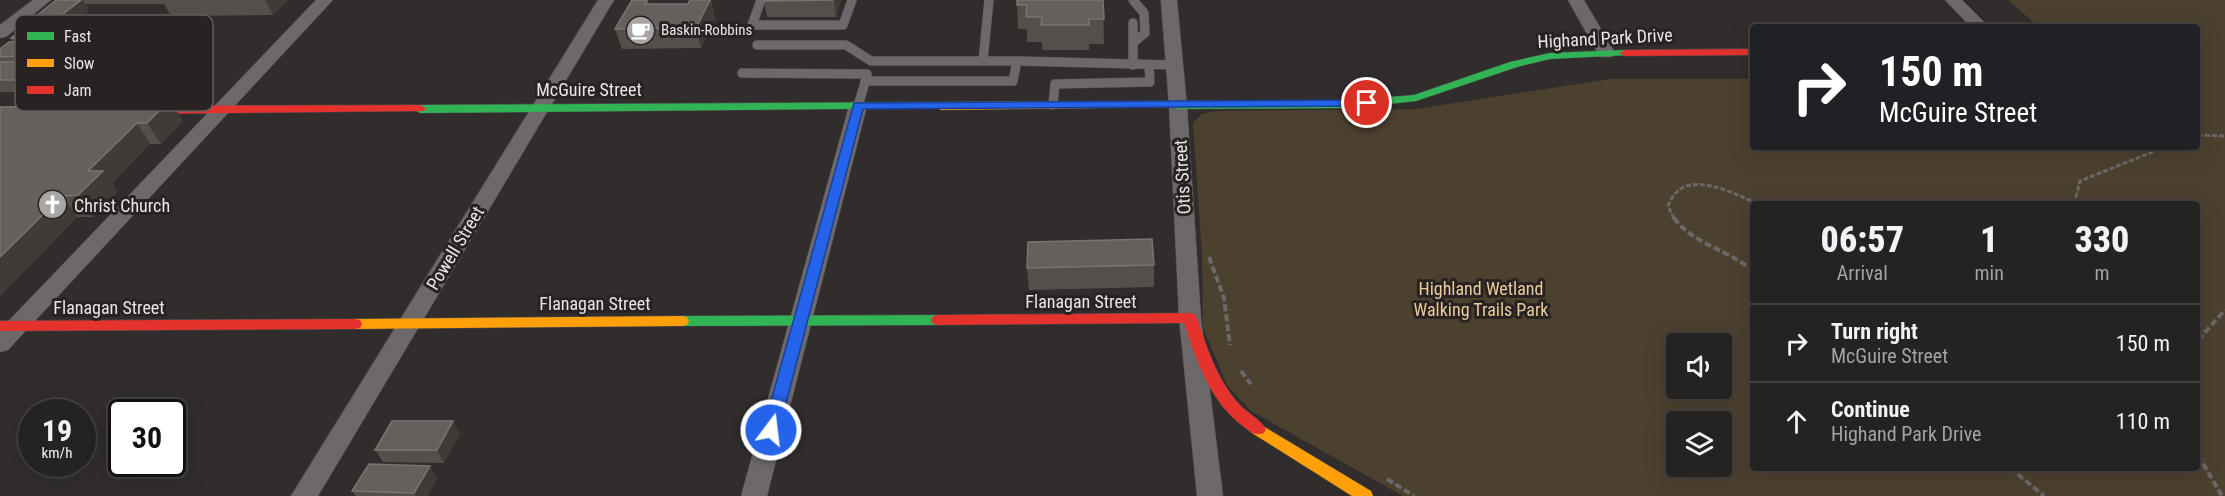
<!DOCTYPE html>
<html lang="en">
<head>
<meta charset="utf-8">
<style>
	:root { --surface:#252222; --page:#312f2f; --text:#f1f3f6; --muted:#a3a4a5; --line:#423f40 }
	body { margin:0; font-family:"Roboto Condensed",sans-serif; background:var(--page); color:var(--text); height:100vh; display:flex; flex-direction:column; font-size:22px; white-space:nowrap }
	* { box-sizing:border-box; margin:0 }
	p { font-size:20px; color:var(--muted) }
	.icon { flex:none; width:33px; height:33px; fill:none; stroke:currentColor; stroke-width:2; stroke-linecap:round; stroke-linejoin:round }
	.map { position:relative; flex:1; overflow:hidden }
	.panel { position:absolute; left:1750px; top:201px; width:450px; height:270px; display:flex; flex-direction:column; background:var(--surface); border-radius:6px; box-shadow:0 6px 24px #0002,0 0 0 2px var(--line) }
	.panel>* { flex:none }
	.guide { position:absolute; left:1750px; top:24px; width:450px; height:126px; border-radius:6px; box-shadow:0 6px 24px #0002,0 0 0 2px var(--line); background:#202124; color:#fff; overflow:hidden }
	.controls { position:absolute; left:1666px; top:333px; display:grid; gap:12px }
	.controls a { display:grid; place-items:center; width:66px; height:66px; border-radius:6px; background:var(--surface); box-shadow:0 6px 24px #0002,0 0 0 2px var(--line); font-size:30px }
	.speed { position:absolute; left:18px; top:399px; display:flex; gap:12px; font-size:30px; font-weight:700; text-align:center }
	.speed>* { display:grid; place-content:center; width:78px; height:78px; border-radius:50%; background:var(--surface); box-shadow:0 6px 24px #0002,0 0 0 2px var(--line); line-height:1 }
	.speed small { font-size:15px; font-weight:400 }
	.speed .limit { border:3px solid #111; border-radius:9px; background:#fff; color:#111 }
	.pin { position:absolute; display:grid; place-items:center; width:51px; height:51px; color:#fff; margin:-26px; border:3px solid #fff; border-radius:50%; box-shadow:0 2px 6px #0007 }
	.me { position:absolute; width:66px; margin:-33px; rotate:15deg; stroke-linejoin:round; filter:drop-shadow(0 0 4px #0008) }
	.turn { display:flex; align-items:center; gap:21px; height:126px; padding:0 30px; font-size:27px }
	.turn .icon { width:78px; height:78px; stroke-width:2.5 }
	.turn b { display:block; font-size:42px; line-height:51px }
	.eta { display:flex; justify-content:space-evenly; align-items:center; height:102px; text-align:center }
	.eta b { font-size:36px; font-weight:800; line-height:42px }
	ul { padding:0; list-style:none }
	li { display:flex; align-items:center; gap:18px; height:78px; padding:0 30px; border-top:2px solid var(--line) }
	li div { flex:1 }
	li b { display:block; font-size:22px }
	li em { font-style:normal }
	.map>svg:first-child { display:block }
</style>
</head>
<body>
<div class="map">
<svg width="2225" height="496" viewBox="0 0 2225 496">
	<rect width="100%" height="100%" fill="#312d2d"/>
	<path fill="#4c402f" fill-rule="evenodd" d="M2008 0H2225V496H1403L1251 411 1227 385 1203 328 1202 255 1193 123 1202 114 1215 111 1416 109 1610 79H1753L1754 147H2198V27H2039ZM1754 204H2198V468H1754ZM1677 344H1722V388H1677ZM1677 422H1722V466H1677Z"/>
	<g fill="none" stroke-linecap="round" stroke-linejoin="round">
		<defs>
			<g id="lane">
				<path d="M761 0 752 25H843L852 0"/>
				<path d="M1133 0 1144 13 1145 33 1134 42"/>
				<path d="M1133 23V65"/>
				<path d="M757 45H846L871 61H1017L1174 65"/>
				<path d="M983 61 989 0"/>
				<path d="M742 73 867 74"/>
				<path d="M865 81H1013L1017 61"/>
				<path d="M1053 105 1055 84 1150 82 1149 65"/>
				<path d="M858 106 867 76"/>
			</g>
			<g id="street">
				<path d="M33 0H51L6 37 0 38V25Z"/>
				<path d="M316 0H333L8 350 0 352V330Z"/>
				<path d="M598 0H614L318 496H291Z"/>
				<path d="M1161 0H1177L1187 106 1201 318 1223 496H1197L1179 318 1169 106Z"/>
				<path d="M1568 0H1584L1615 53 1612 57H1600Z"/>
				<path d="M1945 0H1962L1989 27H1971Z"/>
				<path d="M858 101 864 102 867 106 767 496H741L849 106 852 102Z"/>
			</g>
			<g id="fast">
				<path d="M1625 50 1631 53 1629 55 1550 59 1517 67 1416 101 1353 108 1178 109 1172 105 1178 101 1353 100 1414 95 1510 62 1550 53Z"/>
				<path d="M941 102 945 104 947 106 945 108 420 113 414 109 420 105Z"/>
				<path d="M938 315 943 316 945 320 943 324 938 325 682 326 677 325 675 321 677 317 682 316Z"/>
			</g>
			<g id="slow">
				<path d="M1178 101 1184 105 1182 107 941 110 935 106 941 102Z"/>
				<path d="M682 316 687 317 689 321 687 325 682 326 355 329 350 328 348 324 350 320 355 319Z"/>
				<path d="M1258 423 1371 491 1373 496H1352L1252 433 1250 429 1252 425Z"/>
			</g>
			<g id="jam">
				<path d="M1754 49V55L1625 56 1619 53 1625 50Z"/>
				<path d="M420 105 424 107 426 109 424 111 135 114 129 110 135 106Z"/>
				<path d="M1190 313 1195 314 1197 318C1207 348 1217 379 1238 403 1246 412 1260 419 1266 429L1264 433C1255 436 1250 432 1243 426 1211 403 1196 360 1184 323L938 325 933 324 931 320 933 316 938 315Z"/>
				<path d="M355 319 360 320 362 324 360 328 355 329 0 331V321Z"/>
			</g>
		</defs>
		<use href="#lane" stroke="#4d4b4b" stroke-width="10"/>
		<use href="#street" stroke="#4d4b4b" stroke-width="1"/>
		<use href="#fast" stroke="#4d4b4b" stroke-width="1"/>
		<use href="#slow" stroke="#4d4b4b" stroke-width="1"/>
		<use href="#jam" stroke="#4d4b4b" stroke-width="1"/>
		<g stroke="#6c6868" stroke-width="3" stroke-dasharray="5 2" stroke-linecap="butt">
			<path d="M2198 135 2225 136"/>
			<path d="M2079 204 2076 197 2080 181 2165 147"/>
			<path d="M1674 219 1668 206C1683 165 1731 193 1759 204"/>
		</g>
		<g stroke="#6c6868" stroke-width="4" stroke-dasharray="7 3" stroke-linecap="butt">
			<path d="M1674 218C1694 245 1730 250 1754 272"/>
			<path d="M1209 257 1224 298 1230 345"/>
			<path d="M2198 340 2225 310"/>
			<path d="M1241 371 1251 384"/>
			<path d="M2198 455 2222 496"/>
			<path d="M2010 468 2044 496"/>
			<path d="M1387 479 1414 496"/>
		</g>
		<use href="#lane" stroke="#6d696b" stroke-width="9"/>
		<use href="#street" fill="#6d696b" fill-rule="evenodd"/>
		<use href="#fast" fill="#30b455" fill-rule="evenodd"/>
		<use href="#slow" fill="#ff9f0a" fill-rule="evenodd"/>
		<use href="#jam" fill="#e5322d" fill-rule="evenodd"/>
	</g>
	<g fill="#554f4c">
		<path d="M56 0H288L273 15 171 16 164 4H86L89 10 67 29H55L59 35 41 49 44 53 35 61 85 72 63 92H0V49L13 42 11 38 37 23 34 18Z"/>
		<path d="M632 0H648L649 4H688L690 0H711L715 19 701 48 622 49 615 29Z"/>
		<path d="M841 0 836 17H767L764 1Z"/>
		<path d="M1103 0 1104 44H1089V50H1042V42H1027V29H1018L1017 5Z"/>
		<path d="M0 107 183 121 161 144H150L112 183 117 192 93 217H77L0 296Z"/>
		<path d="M1154 265V287L1029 290 1027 268Z"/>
		<path d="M460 434 444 463 383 462 375 450Z"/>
		<path d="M437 479 427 496H356L352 491Z"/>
	</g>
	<g fill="#403b39">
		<path d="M81 0H83L89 10 67 29 59 17Z"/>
		<path d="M265 0H288L273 15Z"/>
		<path d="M710 0 715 19 701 48 696 28Z"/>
		<path d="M834 0H841L836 17 834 1Z"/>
		<path d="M51 23 59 35 41 49 44 53 27 67 19 56 34 43 31 39Z"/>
		<path d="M78 61 85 72 63 92 55 80Z"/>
		<path d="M170 100 183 121 161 144 147 123Z"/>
		<path d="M137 123 150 144 112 183 117 192 93 217 78 195 88 171Z"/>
		<path d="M62 196 77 217 0 296V257Z"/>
		<path d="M453 421 460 434 444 463 437 450Z"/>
		<path d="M430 466 437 479 427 496H416L414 493Z"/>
	</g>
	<g fill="#655f5d" stroke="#797472" stroke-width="1.5">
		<path d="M56 0H81L59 17 34 18Z"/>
		<path d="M632 0H647L645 4H688L690 0H710L696 28 615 29Z"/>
		<path d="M764 0H834L764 1Z"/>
		<path d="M1017 0H1103L1104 19H1089V25H1041L1042 17H1026L1027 5H1017Z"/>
		<path d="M31 23H51L31 39 11 38Z"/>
		<path d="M9 42H36L19 56 0 57V49Z"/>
		<path d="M78 61 55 80H0V62Z"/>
		<path d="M131 100H170L147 123H137L88 171H103L78 195 62 196 0 257V107L125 106Z"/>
		<path d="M1152 239 1154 265 1027 268 1028 242Z"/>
		<path d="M392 421H453L437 450H375Z"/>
		<path d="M369 464 430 466 414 493 352 491Z"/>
	</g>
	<path fill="#2563eb" stroke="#184099" stroke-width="1.5" d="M1367 100 1373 103 1371 106 863 109 779 430 777 434H766L763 430 854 103Z"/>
	<defs>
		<symbol id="cafe-disc" viewBox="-11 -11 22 22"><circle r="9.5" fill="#a8a5a5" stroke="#282222"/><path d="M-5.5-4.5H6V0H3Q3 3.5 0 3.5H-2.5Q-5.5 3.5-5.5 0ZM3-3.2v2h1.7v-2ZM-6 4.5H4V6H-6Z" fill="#fff"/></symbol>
		<symbol id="church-disc" viewBox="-11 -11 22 22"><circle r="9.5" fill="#a8a5a5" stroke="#282222"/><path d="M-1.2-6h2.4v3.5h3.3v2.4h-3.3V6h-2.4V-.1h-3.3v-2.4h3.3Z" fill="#fff"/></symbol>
	</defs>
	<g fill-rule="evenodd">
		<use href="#cafe-disc" x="624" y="14" width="33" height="33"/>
		<use href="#church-disc" x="36" y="188" width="33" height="33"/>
	</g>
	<g text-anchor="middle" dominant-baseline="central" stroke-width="6" stroke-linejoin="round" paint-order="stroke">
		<g font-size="15" fill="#e8e5e5" stroke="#282222" text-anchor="start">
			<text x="661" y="30">Baskin-Robbins</text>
		</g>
		<g font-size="18" fill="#e8e5e5" stroke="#282222">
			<text transform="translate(1605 38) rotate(-3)">Highand Park Drive</text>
			<text x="589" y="89">McGuire Street</text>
			<text transform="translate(1182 177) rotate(-93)">Otis Street</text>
			<text transform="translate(455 248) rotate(-59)">Powell Street</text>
			<text x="1081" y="301">Flanagan Street</text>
			<text x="595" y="303">Flanagan Street</text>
			<text x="109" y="307">Flanagan Street</text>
		</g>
		<g font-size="18" fill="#e8e5e5" stroke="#282222" text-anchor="start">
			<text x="74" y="205">Christ Church</text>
		</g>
		<g font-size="18" fill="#eacb9b" stroke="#282222">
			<text x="1481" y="288">Highland Wetland<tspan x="1481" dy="21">Walking Trails Park</tspan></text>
		</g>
	</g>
	<rect x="15" y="15" width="198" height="96" rx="9" fill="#282222" stroke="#625c5c" stroke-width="1.5"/>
	<rect x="27" y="32" width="27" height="8" fill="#30b455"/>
	<rect x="27" y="59" width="27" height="8" fill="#ff9f0a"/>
	<rect x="27" y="86" width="27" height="8" fill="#e5322d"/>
	<g font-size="16" fill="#e8e5e5">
		<text x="64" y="42">Fast</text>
		<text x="64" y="69">Slow</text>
		<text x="64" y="96">Jam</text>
	</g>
</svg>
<div class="controls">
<a><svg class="icon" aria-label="sound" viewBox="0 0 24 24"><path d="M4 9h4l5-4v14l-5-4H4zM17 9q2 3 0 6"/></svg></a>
<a><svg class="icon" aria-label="layers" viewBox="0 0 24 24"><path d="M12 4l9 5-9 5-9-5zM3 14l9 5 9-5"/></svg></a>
</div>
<div class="speed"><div>19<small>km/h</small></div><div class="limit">30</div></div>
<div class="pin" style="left:1367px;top:103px;background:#d93025"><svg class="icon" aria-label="arrive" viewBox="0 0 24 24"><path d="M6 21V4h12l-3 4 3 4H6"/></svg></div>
<svg class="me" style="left:771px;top:430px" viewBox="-20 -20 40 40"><circle r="17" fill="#2563eb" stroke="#fff" stroke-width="3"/><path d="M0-11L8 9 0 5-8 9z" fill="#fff"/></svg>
<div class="guide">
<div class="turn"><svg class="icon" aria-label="right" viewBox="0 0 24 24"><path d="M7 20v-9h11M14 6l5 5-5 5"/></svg><div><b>150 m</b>McGuire Street</div></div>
</div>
<section class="panel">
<div class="eta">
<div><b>06:57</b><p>Arrival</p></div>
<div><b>1</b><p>min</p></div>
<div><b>330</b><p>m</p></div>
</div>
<ul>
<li><svg class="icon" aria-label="right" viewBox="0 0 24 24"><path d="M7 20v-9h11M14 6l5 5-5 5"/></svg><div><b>Turn right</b><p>McGuire Street</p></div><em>150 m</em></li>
<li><svg class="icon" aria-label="ahead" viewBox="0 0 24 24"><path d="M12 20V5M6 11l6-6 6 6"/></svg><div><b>Continue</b><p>Highand Park Drive</p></div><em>110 m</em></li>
</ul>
</section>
</div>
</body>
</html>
